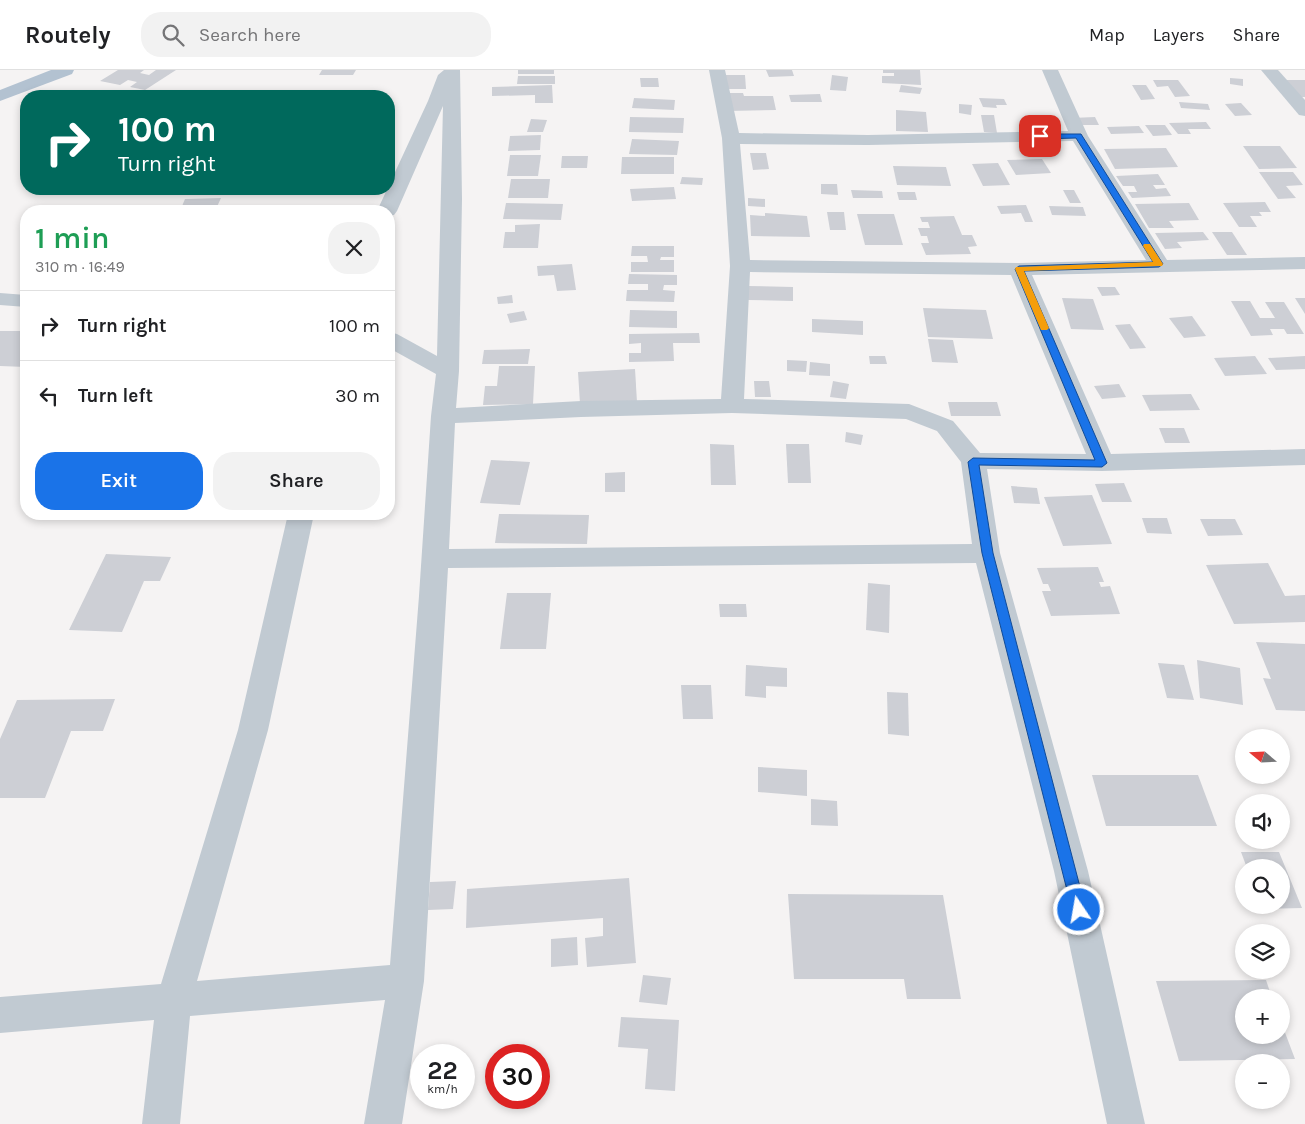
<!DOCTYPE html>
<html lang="en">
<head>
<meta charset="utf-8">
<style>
	:root { --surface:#fff; --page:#f2f2f2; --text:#202124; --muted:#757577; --line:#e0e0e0; --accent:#1a73e8 }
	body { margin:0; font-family:Karla,sans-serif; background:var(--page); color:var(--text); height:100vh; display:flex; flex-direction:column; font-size:19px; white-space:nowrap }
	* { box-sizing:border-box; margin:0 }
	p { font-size:16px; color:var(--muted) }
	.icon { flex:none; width:28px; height:28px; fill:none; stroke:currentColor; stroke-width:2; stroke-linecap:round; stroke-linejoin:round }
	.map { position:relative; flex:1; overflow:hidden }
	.drawer { position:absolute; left:20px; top:135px; width:375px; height:315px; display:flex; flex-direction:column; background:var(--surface); border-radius:20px; box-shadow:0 2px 8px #0003 }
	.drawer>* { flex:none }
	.hud { position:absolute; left:20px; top:20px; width:375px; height:105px; border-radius:20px; box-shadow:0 2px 8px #0003; background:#00695c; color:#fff; overflow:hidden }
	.needle { width:32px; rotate:289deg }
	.fabs { position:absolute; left:1235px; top:659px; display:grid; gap:10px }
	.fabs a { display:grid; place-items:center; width:55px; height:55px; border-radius:50%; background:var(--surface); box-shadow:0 2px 8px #0003; font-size:25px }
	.speed { position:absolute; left:410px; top:974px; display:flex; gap:10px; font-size:25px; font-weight:700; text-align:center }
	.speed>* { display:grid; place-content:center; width:65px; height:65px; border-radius:50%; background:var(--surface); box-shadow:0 2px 8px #0003; line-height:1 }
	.speed small { font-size:12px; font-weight:400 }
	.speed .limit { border:8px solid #d22; background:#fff; color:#111 }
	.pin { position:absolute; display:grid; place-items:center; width:42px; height:42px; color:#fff; margin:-21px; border-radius:10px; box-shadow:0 2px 8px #0006 }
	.me { position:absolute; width:55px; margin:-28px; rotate:348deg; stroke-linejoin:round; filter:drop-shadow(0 0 4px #0008) }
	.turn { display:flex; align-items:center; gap:18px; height:105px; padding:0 15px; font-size:22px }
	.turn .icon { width:65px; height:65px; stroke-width:2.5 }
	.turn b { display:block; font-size:35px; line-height:42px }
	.round { display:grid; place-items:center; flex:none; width:52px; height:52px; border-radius:20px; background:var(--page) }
	.headline { display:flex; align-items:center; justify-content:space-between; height:85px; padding:0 15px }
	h1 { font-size:30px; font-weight:600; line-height:38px; color:#1e9e55 }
	.action { display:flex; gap:10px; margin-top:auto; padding:10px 15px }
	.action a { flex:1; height:58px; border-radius:20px; background:var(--accent); color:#fff; font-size:20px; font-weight:600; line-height:58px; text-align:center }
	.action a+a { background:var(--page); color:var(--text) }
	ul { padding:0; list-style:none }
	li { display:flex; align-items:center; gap:15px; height:70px; padding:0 15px; border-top:1px solid var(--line) }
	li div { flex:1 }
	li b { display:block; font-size:19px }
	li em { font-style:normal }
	header { display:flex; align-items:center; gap:30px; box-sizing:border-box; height:70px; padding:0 25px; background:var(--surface); border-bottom:1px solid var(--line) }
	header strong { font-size:24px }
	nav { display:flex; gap:28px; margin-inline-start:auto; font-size:18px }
	.search { width:350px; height:45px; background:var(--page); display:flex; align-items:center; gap:12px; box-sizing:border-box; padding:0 18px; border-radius:20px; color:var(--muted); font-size:19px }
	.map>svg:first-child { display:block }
</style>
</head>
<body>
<header>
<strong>Routely</strong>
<div class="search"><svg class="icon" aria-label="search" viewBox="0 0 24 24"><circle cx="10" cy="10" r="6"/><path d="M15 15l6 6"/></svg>Search here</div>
<nav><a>Map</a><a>Layers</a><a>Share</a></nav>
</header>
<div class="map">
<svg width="1305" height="1054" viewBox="0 0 1305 1054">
	<rect width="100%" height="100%" fill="#f5f3f3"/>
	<g fill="#cdcfd5">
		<path d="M118 0H144L140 3 149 5 156 0H176L145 20 130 17 137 12 128 10 120 15 100 11Z"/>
		<path d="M322 0H356L353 5H319Z"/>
		<rect x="518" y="0" width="36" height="4"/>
		<path d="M766 0H792L794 6 769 7Z"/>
		<path d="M883 0H920L921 15 882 13V6H894V3H883Z"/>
		<path d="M724 5H745L746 19H726Z"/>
		<path d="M832 5 848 7 846 21 830 20Z"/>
		<path d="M518 6H555V14H517Z"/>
		<path d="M640 8H658L659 17H641Z"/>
		<path d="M1230 8 1243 9V16L1230 14Z"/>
		<path d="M1153 10H1178L1190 26 1175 27 1168 16 1157 17Z"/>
		<path d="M1284 10H1305V27H1299Z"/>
		<path d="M552 15 553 33H535V25L492 26V17Z"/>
		<path d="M901 15 922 18 920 24 899 22Z"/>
		<path d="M1132 15H1146L1155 29 1141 30Z"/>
		<path d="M727 23H743L744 26H773L776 40 727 41Z"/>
		<path d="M820 24 822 32H791L789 25Z"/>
		<path d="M634 28 675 30 674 40 632 38Z"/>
		<path d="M979 28 1004 29 1007 35H996L997 38 983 37Z"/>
		<path d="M1179 32 1208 34 1210 40 1181 38Z"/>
		<path d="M1241 33 1252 45 1235 46 1225 34Z"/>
		<path d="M959 34 972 35 971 45 959 43Z"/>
		<path d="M896 40 926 42 928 62 896 61Z"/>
		<path d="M981 45H994L997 63 984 62Z"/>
		<path d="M630 47 684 48 683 63 629 62Z"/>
		<path d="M1095 47 1099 55H1076L1072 48Z"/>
		<path d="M531 49 547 50 543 62H527Z"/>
		<path d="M1206 52 1211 59H1188L1191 64H1178L1169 53Z"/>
		<path d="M1145 55H1165L1172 65 1153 66Z"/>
		<path d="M1139 56 1144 63 1111 64 1107 57Z"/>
		<path d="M541 65 540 80 508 81 510 66Z"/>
		<path d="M632 69 679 71 677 85 629 84Z"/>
		<path d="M1243 76H1280L1297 98 1259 99Z"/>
		<path d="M1166 78 1178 97 1115 99 1104 79Z"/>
		<path d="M750 83H766L769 99 753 100Z"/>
		<path d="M510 85H541L538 106H507Z"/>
		<path d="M562 86H588L587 98H561Z"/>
		<path d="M622 87H674V104H621Z"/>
		<path d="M1042 89 1051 103 1016 105 1007 90Z"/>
		<path d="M998 93 1010 115 983 116 972 94Z"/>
		<path d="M893 96 946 97 951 116 897 115Z"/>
		<path d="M1259 102H1293L1303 115 1286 116 1296 128 1278 129Z"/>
		<path d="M1158 104 1165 115H1153L1156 119 1166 118 1171 126 1132 128 1128 122H1137L1134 116H1123L1116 106Z"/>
		<path d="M682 107 703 108 702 115 680 114Z"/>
		<path d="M511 109H550L548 128H508Z"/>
		<path d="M821 114H837L838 125 821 124Z"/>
		<path d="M674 117 676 129 632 131 630 119Z"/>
		<path d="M851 120 882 121 883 128H853Z"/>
		<path d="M1063 120H1074L1081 133H1070Z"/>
		<path d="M897 122H915L917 130H899Z"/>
		<path d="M221 128 215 141H180L185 129Z"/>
		<path d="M748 128 765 129V137L748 136Z"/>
		<path d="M1265 132 1271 142H1259L1262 146H1250L1257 157H1239L1223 133Z"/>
		<path d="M506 133 563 134 561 150 503 149Z"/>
		<path d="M1189 133 1199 150 1169 151 1174 158H1149L1135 134Z"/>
		<path d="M1026 135 1033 152H1025L1021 143 1001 144 997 136Z"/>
		<path d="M1049 136 1083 137 1086 146 1052 145Z"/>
		<path d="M827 142H844L846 160H830Z"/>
		<path d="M765 143 807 146 810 167 751 166 750 145 765 146Z"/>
		<path d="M857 144H894L903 175H865Z"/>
		<path d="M954 146 962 165H972L977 176 968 177 971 184 926 185 921 173H929L927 166H921L918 158H930L928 152H922L920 147Z"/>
		<path d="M540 154 538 178H503L505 162H515V155Z"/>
		<path d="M1203 162 1209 170 1177 172 1182 178 1165 179 1155 163Z"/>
		<path d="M1212 162H1232L1247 185H1227Z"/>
		<path d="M632 176H674V187H661L660 190H674V202H631V192H648L647 186H631Z"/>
		<path d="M572 194 576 220 557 221 554 205 538 206 537 196Z"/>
		<path d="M629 204 677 205V215H664L663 220 675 221 674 232 626 231 627 220H648V214H628Z"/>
		<path d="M748 216 793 217V231L748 230Z"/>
		<path d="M1097 217H1115L1120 225 1102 226Z"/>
		<path d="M512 225 513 233 498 234 497 227Z"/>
		<path d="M1062 228 1093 229 1104 260 1071 259Z"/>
		<path d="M1295 228H1305V244Z"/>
		<path d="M1231 231H1250L1260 248H1275L1265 232H1284L1304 264H1287L1284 259H1270L1273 265 1251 266Z"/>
		<path d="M923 238 986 240 993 269 928 267Z"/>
		<path d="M630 240 677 241V258L629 257Z"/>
		<path d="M524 241 527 250 510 253 507 244Z"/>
		<path d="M1192 246 1206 266 1184 268 1169 248Z"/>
		<path d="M812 249 863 251V265L812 262Z"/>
		<path d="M1130 254 1146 278 1130 279 1115 255Z"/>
		<path d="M0 261H26V297L0 296Z"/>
		<path d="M699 263 700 273H673L674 291 629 292V283H641V273L629 274V264Z"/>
		<path d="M928 269 953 270 958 293 932 292Z"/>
		<path d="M530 279 528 294H482L484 280Z"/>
		<path d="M869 286H885L887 294H870Z"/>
		<path d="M1255 286 1267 304 1225 306 1214 288Z"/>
		<path d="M1305 286V299L1276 300 1268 288Z"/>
		<path d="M787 290 807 291 806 302 787 301Z"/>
		<path d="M810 292 830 294V306L809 305Z"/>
		<path d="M499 296H535L533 334 483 335 485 316H497Z"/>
		<path d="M635 299 637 332 580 334 578 302Z"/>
		<path d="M754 311H769L771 327H755Z"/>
		<path d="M833 311 849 314 846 329 830 327Z"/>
		<path d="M1119 314 1126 327 1102 329 1094 316Z"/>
		<path d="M1191 324 1200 340 1150 341 1142 325Z"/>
		<path d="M948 332H997L1001 346H951Z"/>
		<path d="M1159 358H1184L1190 373H1165Z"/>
		<path d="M846 362 863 365 861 375 845 372Z"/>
		<path d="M710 374 734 375 736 415H711Z"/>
		<path d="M786 374H809L811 413H788Z"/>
		<path d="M491 390 530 392 520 435 480 433Z"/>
		<path d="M625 402V422H605V403Z"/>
		<path d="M1124 413 1132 432H1102L1095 414Z"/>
		<path d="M1011 416 1037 418 1040 434 1014 433Z"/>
		<path d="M1092 425 1112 474 1063 476 1044 427Z"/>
		<path d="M499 444 589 445 587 474 495 473Z"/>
		<path d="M1142 448H1167L1172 464 1147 463Z"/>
		<path d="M1200 449H1235L1243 465 1208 466Z"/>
		<path d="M106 484 171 487 160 511H144L122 562 69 560Z"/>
		<path d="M1268 493 1285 526 1305 525V552L1234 554 1206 495Z"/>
		<path d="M1098 497 1104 512H1099L1101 517 1110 516 1120 544 1051 546 1042 521H1051L1048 514H1043L1037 498Z"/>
		<path d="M868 513 890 515 889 563 866 560Z"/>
		<path d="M507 523H551L546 579H500Z"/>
		<path d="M719 534H746L747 547H720Z"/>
		<path d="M1256 572 1305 574V641L1276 640 1263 608 1271 609Z"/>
		<path d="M1197 590 1240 598 1243 635 1200 628Z"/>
		<path d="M1158 593 1184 595 1194 630 1167 628Z"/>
		<path d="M746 595 787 598V617L766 616V628L745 626Z"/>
		<path d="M681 615H711L713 649H683Z"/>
		<path d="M887 622 908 623 909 666 888 664Z"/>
		<path d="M115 629 103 661H71L45 728H0V669L17 630Z"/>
		<path d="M758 697 807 700V726L758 722Z"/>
		<path d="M1092 705H1198L1217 756H1106Z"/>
		<path d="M811 729 837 731 838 756 811 755Z"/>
		<path d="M1241 782H1279L1302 838 1262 839 1261 835H1281V798H1247Z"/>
		<path d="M629 808 636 893 587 897 585 868 603 866V848L466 858 467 819Z"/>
		<path d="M456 811 453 839 428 840 430 812Z"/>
		<path d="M788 824 943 825 961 929H907L904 909H794Z"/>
		<path d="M577 867 578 895 551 897V869Z"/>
		<path d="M643 905 671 908 667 935 639 932Z"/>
		<path d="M1266 910 1272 928H1244V965H1281V952L1295 989 1179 991 1156 911Z"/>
		<path d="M621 947 679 950 675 1021 645 1019 648 979 618 977Z"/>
	</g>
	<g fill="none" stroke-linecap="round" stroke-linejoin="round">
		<g fill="#c1cad2" fill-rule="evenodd">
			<path d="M444 0H460L462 129 459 301 456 338 581 331 721 329 730 196 722 68 709 0H725L739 63 868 65 1068 61 1042 0H1058L1088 66 1167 190 1305 187V199L1032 205 1111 384 1305 379V395L1102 401 987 399 1000 483 1088 801 1145 1054H1107L1054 801 976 493 448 498 424 911 402 1054H364L385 930 190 946 180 1054H142L154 950 0 963V927L161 914 238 660 288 444H314L268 660 197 911 390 895 419 526 431 346 436 304 389 278V262L397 264 437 286 443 36 397 141 394 145 389 146V141H377L428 31 438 5ZM1073 71 1146 190 1019 193 750 190 740 74 868 75ZM750 202 1011 205 1086 384 980 383 953 351 909 334 744 329ZM732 343 906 349 937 361 961 392 972 474 449 479 455 353 581 347Z"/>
			<path d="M1261 0H1278L1305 30V46L1299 45Z"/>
			<path d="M0 223 26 225V237L0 235Z"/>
		</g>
		<path fill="#b3c2d1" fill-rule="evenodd" d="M51 0H74L72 4 0 31V20Z"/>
	</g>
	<path fill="#1a73e8" stroke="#114b97" d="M1081 64 1163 194 1159 197 1024 201 1107 393 1102 397 979 395 993 483 1086 840 1084 844 1079 846 1074 844 1072 840 982 483 968 392 973 388 1095 390 1015 199 1019 196 1153 192 1076 68 1040 69 1037 66 1040 64Z"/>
	<path fill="#f59e0b" d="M1144 174H1150L1163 194 1162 196 1024 201 1049 258 1047 260H1041L1015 199 1016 197 1153 192 1143 176Z"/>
</svg>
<div class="fabs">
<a><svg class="needle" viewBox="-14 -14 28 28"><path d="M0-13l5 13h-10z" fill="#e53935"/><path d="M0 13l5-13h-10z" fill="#757577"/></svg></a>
<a><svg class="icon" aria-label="sound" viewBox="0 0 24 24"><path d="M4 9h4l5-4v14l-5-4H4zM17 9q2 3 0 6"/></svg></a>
<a><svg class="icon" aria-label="search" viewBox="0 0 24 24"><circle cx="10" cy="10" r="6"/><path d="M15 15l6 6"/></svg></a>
<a><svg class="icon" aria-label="layers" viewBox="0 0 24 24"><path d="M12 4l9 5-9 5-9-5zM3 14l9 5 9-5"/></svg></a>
<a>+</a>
<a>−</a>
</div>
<div class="speed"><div>22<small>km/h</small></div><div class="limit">30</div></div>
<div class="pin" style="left:1040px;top:66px;background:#d93025"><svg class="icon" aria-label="arrive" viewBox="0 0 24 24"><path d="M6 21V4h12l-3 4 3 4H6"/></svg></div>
<svg class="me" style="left:1079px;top:840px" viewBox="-20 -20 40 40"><circle r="17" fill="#1a73e8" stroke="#fff" stroke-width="3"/><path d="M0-11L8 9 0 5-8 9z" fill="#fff"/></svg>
<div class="hud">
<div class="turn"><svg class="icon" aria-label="right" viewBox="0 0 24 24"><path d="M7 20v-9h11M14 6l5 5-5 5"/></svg><div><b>100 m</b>Turn right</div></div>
</div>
<section class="drawer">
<div class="headline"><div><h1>1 min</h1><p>310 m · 16:49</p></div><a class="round"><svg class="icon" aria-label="close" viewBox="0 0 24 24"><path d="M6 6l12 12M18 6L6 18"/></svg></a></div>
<ul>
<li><svg class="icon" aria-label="right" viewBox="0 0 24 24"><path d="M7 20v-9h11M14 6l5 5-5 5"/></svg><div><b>Turn right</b></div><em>100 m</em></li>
<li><svg class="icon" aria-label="left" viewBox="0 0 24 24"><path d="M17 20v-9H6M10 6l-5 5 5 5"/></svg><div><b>Turn left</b></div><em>30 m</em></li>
</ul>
<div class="action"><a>Exit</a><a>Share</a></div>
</section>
</div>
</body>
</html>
